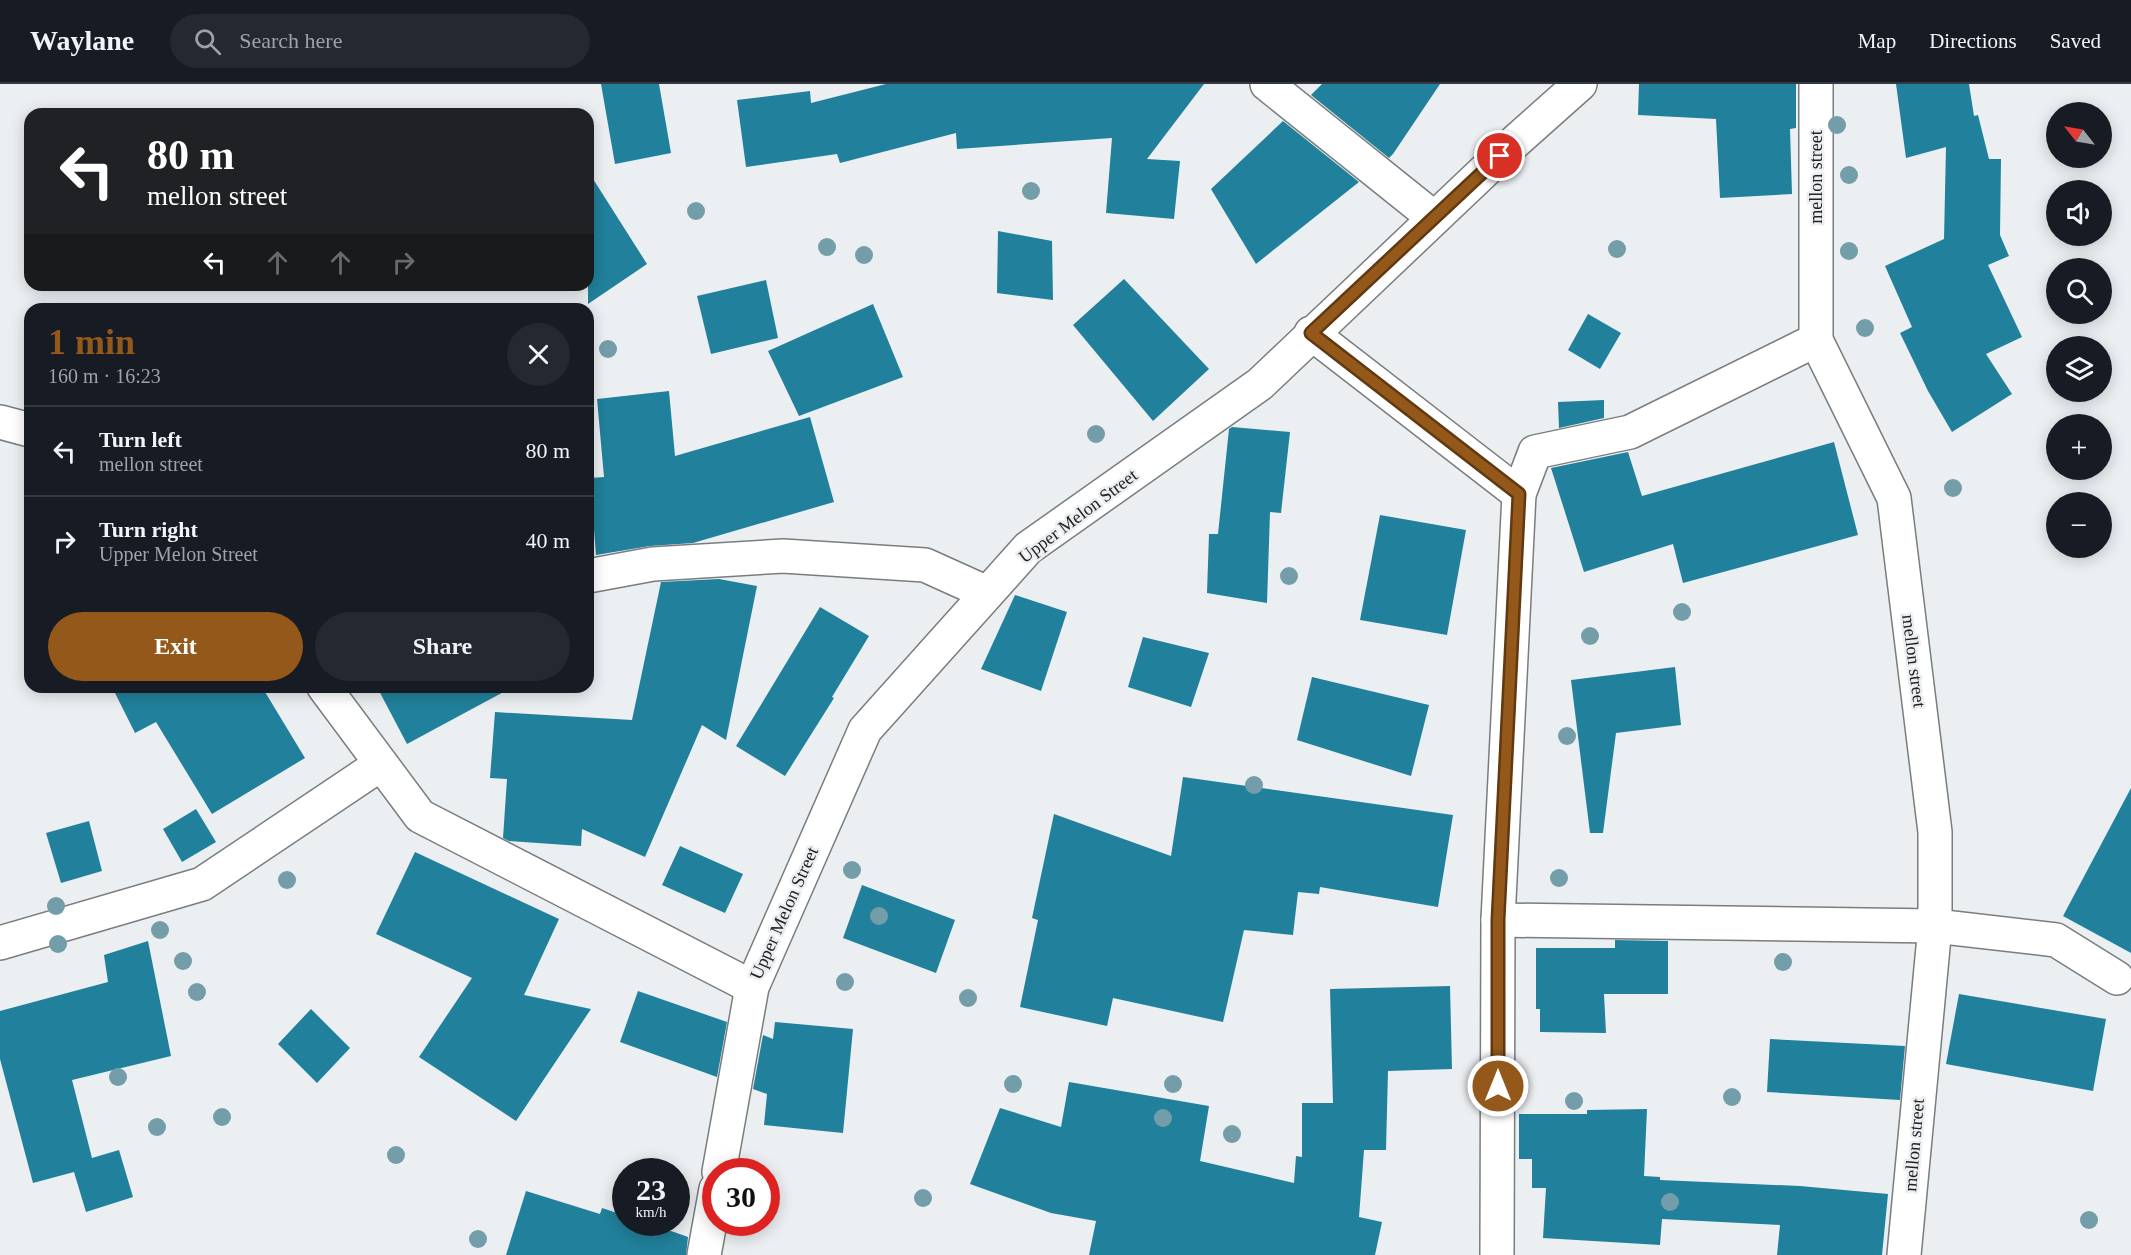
<!DOCTYPE html>
<html lang="en">
<head>
<meta charset="utf-8">
<style>
	:root { --surface:#171b24; --page:#242831; --text:#f1f3f6; --muted:#9ea1a6; --line:#363941; --accent:#94581a }
	body { margin:0; font-family:"Times New Roman",serif; background:var(--page); color:var(--text); height:100vh; display:flex; flex-direction:column; font-size:22px; white-space:nowrap }
	* { box-sizing:border-box; margin:0 }
	p { font-size:20px; color:var(--muted) }
	.icon { flex:none; width:33px; height:33px; fill:none; stroke:currentColor; stroke-width:2; stroke-linecap:round; stroke-linejoin:round }
	.map { position:relative; flex:1; overflow:hidden }
	.details { position:absolute; left:24px; top:219px; width:570px; height:390px; display:flex; flex-direction:column; background:var(--surface); border-radius:18px; box-shadow:0 3px 15px #0003 }
	.details>* { flex:none }
	.banner { position:absolute; left:24px; top:24px; width:570px; height:183px; border-radius:18px; box-shadow:0 3px 15px #0003; background:#202124; color:#fff; overflow:hidden }
	.needle { width:39px; rotate:301deg }
	.tools { position:absolute; left:2046px; top:18px; display:grid; gap:12px }
	.tools a { display:grid; place-items:center; width:66px; height:66px; border-radius:50%; background:var(--surface); box-shadow:0 3px 15px #0003; font-size:30px }
	.speed { position:absolute; left:612px; top:1074px; display:flex; gap:12px; font-size:30px; font-weight:700; text-align:center }
	.speed>* { display:grid; place-content:center; width:78px; height:78px; border-radius:50%; background:var(--surface); box-shadow:0 3px 15px #0003; line-height:1 }
	.speed small { font-size:15px; font-weight:400 }
	.speed .limit { border:9px solid #d22; background:#fff; color:#111 }
	.pin { position:absolute; display:grid; place-items:center; width:51px; height:51px; color:#fff; margin:-26px; border:3px solid #fff; border-radius:50%; box-shadow:0 2px 6px #0007 }
	.me { position:absolute; width:66px; margin:-33px; rotate:0deg; stroke-linejoin:round; filter:drop-shadow(0 0 4px #0008) }
	.turn { display:flex; align-items:center; gap:21px; height:126px; padding:0 24px; font-size:27px }
	.turn .icon { width:78px; height:78px; stroke-width:2.5 }
	.turn b { display:block; font-size:42px; line-height:51px }
	.lanes { display:flex; align-items:center; height:57px; padding:0 24px; background:#0003; justify-content:center; gap:30px; direction:ltr }
	.lanes .off { opacity:.35 }
	.round { display:grid; place-items:center; flex:none; width:63px; height:63px; border-radius:32px; background:var(--page) }
	.headline { display:flex; align-items:center; justify-content:space-between; height:102px; padding:0 24px }
	h1 { font-size:36px; font-weight:600; line-height:45px; color:var(--accent) }
	.cta { display:flex; gap:12px; margin-top:auto; padding:12px 24px }
	.cta a { flex:1; height:69px; border-radius:36px; background:var(--accent); color:#fff; font-size:24px; font-weight:600; line-height:69px; text-align:center }
	.cta a+a { background:var(--page); color:var(--text) }
	ul { padding:0; list-style:none }
	li { display:flex; align-items:center; gap:18px; height:90px; padding:0 24px; border-top:2px solid var(--line) }
	li div { flex:1 }
	li b { display:block; font-size:22px }
	li em { font-style:normal }
	header { display:flex; align-items:center; gap:36px; box-sizing:border-box; height:84px; padding:0 30px; background:var(--surface); border-bottom:2px solid var(--line) }
	header strong { font-size:28px }
	nav { display:flex; gap:33px; margin-inline-start:auto; font-size:21px }
	.search { width:420px; height:54px; background:var(--page); display:flex; align-items:center; gap:15px; box-sizing:border-box; padding:0 21px; border-radius:33px; color:var(--muted); font-size:22px }
	.map>svg:first-child { display:block }
</style>
</head>
<body>
<header>
<strong>Waylane</strong>
<div class="search"><svg class="icon" aria-label="search" viewBox="0 0 24 24"><circle cx="10" cy="10" r="6"/><path d="M15 15l6 6"/></svg>Search here</div>
<nav><a>Map</a><a>Directions</a><a>Saved</a></nav>
</header>
<div class="map">
<svg width="2131" height="1171" viewBox="0 0 2131 1171">
	<rect width="100%" height="100%" fill="#ebeff1"/>
	<g fill="#21809b">
		<path d="M601 0H659L671 69 615 80Z"/>
		<path d="M886 0H1204L1147 75 1180 77 1174 135 1106 129 1112 54 957 65 956 49 840 79 837 70 746 83 737 16 810 7 811 19Z"/>
		<path d="M1322 0H1440L1393 70 1389 74 1311 11Z"/>
		<path d="M1639 0H1796V44L1790 45 1792 110 1720 114 1716 35 1638 31Z"/>
		<path d="M1896 0H1969L1974 32 1978 31 1989 75H2001L2000 151 2009 172 1988 181 2022 253 1986 270 2012 310 1952 348 1928 307 1900 249 1912 243 1885 182 1944 155 1946 63 1906 74Z"/>
		<path d="M1283 37 1359 98 1256 180 1211 105Z"/>
		<path d="M588 87 647 180 588 220Z"/>
		<path d="M998 147 1052 157 1053 216 997 209Z"/>
		<path d="M1124 195 1209 285 1153 337 1073 241Z"/>
		<path d="M766 196 778 254 711 270 697 212Z"/>
		<path d="M873 220 903 293 799 332 768 267Z"/>
		<path d="M1588 230 1621 249 1600 285 1568 266Z"/>
		<path d="M669 307 675 372 810 333 834 418 693 459 650 462 596 471 590 394 604 393 597 315Z"/>
		<path d="M1604 316V334L1559 344 1558 318Z"/>
		<path d="M1232 343 1290 348 1281 429 1270 428 1267 519 1207 509 1209 450H1218L1229 345Z"/>
		<path d="M1834 358 1858 451 1683 499 1673 460 1584 488 1551 384 1628 368 1642 412Z"/>
		<path d="M1380 431 1466 446 1447 551 1360 536Z"/>
		<path d="M719 495 757 502 726 656 702 641 645 773 582 745 581 762 509 757 503 754 507 695 490 694 495 628 632 636 661 498Z"/>
		<path d="M1015 511 1067 528 1041 607 981 585Z"/>
		<path d="M820 523 869 552 832 613 834 614 785 692 736 662Z"/>
		<path d="M1143 553 1209 569 1191 623 1128 603Z"/>
		<path d="M1675 583 1681 641 1616 649 1603 749H1590L1571 596Z"/>
		<path d="M1312 593 1429 621 1411 692 1297 656Z"/>
		<path d="M112 603H262L305 674 212 730 156 638 135 649Z"/>
		<path d="M377 603H513L407 660Z"/>
		<path d="M1183 693 1453 731 1438 823 1320 803 1319 810 1298 808 1293 851 1244 846 1223 938 1113 914 1107 942 1020 923 1038 836 1032 834 1054 730 1171 772Z"/>
		<path d="M2131 704V869L2063 832Z"/>
		<path d="M196 725 216 758 182 778 163 745Z"/>
		<path d="M89 737 102 787 61 799 46 749Z"/>
		<path d="M680 762 743 790 725 829 662 801Z"/>
		<path d="M415 768 559 835 524 911 591 925 516 1037 419 973 472 894 376 850Z"/>
		<path d="M862 801 955 836 936 889 843 854Z"/>
		<path d="M1615 856 1668 857V910H1604L1606 949 1540 948V925H1536V864H1615Z"/>
		<path d="M148 857 171 972 72 996 92 1074 119 1066 133 1113 86 1128 74 1088 33 1099 0 975V927L108 898 104 871Z"/>
		<path d="M1450 902 1452 985 1388 987 1386 1066H1364L1359 1133 1382 1138 1375 1171H1089L1096 1137 1051 1129 970 1100 1000 1024 1061 1043 1069 998 1209 1022 1200 1077 1294 1099 1296 1072 1302 1073V1019H1333L1330 905Z"/>
		<path d="M638 907 727 938 717 993 620 958Z"/>
		<path d="M1959 910 2106 935 2093 1007 1946 980Z"/>
		<path d="M311 925 350 964 317 999 278 960Z"/>
		<path d="M775 938 853 945 843 1049 764 1041 767 1010 753 1005 763 951 773 955Z"/>
		<path d="M1770 955 1905 962 1900 1016 1767 1008Z"/>
		<path d="M1647 1025 1644 1092 1660 1093V1096L1800 1102 1888 1110 1882 1171H1777L1780 1141 1662 1135 1660 1161 1543 1154 1546 1104H1532V1075H1519V1030H1587V1026Z"/>
		<path d="M526 1107 600 1130 602 1124 626 1132V1138H646L688 1153 686 1171H506Z"/>
	</g>
	<g fill="none" stroke-linecap="round" stroke-linejoin="round">
		<defs>
			<g id="minor">
				<path d="M1267 0 1434 134"/>
				<path d="M1816 0V256L1894 414 1935 748V842L1904 1171"/>
				<path d="M1311 249 1519 410 1498 836 1497 1171"/>
				<path d="M0 338 30 346"/>
				<path d="M1519 410 1535 368 1630 348 1816 256"/>
				<path d="M588 492 653 480 783 472 925 481 987 509"/>
				<path d="M324 603 420 732 752 903"/>
				<path d="M1498 836 1935 842 2056 856 2117 894"/>
				<path d="M0 859 202 800 381 680"/>
				<path d="M719 1088 752 903 865 646 1028 464 1260 300 1516 57 1580 0"/>
				<path d="M704 1171 716 1105"/>
			</g>
		</defs>
		<use href="#minor" stroke="#797d7e" stroke-width="36"/>
		<use href="#minor" stroke="#fff" stroke-width="33"/>
	</g>
	<g fill="#749daa">
		<circle cx="1837" cy="41" r="9"/>
		<circle cx="1849" cy="91" r="9"/>
		<circle cx="1031" cy="107" r="9"/>
		<circle cx="696" cy="127" r="9"/>
		<circle cx="827" cy="163" r="9"/>
		<circle cx="1617" cy="165" r="9"/>
		<circle cx="1849" cy="167" r="9"/>
		<circle cx="864" cy="171" r="9"/>
		<circle cx="1865" cy="244" r="9"/>
		<circle cx="608" cy="265" r="9"/>
		<circle cx="1096" cy="350" r="9"/>
		<circle cx="1953" cy="404" r="9"/>
		<circle cx="1289" cy="492" r="9"/>
		<circle cx="1682" cy="528" r="9"/>
		<circle cx="1590" cy="552" r="9"/>
		<circle cx="1567" cy="652" r="9"/>
		<circle cx="1254" cy="701" r="9"/>
		<circle cx="852" cy="786" r="9"/>
		<circle cx="1559" cy="794" r="9"/>
		<circle cx="287" cy="796" r="9"/>
		<circle cx="56" cy="822" r="9"/>
		<circle cx="879" cy="832" r="9"/>
		<circle cx="160" cy="846" r="9"/>
		<circle cx="58" cy="860" r="9"/>
		<circle cx="183" cy="877" r="9"/>
		<circle cx="1783" cy="878" r="9"/>
		<circle cx="845" cy="898" r="9"/>
		<circle cx="197" cy="908" r="9"/>
		<circle cx="968" cy="914" r="9"/>
		<circle cx="118" cy="993" r="9"/>
		<circle cx="1013" cy="1000" r="9"/>
		<circle cx="1173" cy="1000" r="9"/>
		<circle cx="1732" cy="1013" r="9"/>
		<circle cx="1574" cy="1017" r="9"/>
		<circle cx="222" cy="1033" r="9"/>
		<circle cx="1163" cy="1034" r="9"/>
		<circle cx="157" cy="1043" r="9"/>
		<circle cx="1232" cy="1050" r="9"/>
		<circle cx="396" cy="1071" r="9"/>
		<circle cx="923" cy="1114" r="9"/>
		<circle cx="1670" cy="1118" r="9"/>
		<circle cx="2089" cy="1136" r="9"/>
		<circle cx="478" cy="1155" r="9"/>
	</g>
	<g fill="none" stroke-linecap="round" stroke-linejoin="round">
		<defs>
			<path id="route" d="M1498 1002V836L1519 410 1311 249 1500 72"/>
		</defs>
		<use href="#route" stroke="#603911" stroke-width="15"/>
		<use href="#route" stroke="#94581a" stroke-width="10"/>
	</g>
	<g text-anchor="middle" dominant-baseline="central" stroke-width="5" stroke-linejoin="round" paint-order="stroke">
		<g font-size="18" fill="#202122" stroke="#ebeff1">
			<text transform="translate(1816 93) rotate(-90)">mellon street</text>
			<text transform="translate(1078 432) rotate(-37)">Upper Melon Street</text>
			<text transform="translate(1914 577) rotate(83)">mellon street</text>
			<text transform="translate(784 829) rotate(-66)">Upper Melon Street</text>
			<text transform="translate(1914 1061) rotate(-85)">mellon street</text>
		</g>
	</g>
</svg>
<div class="tools">
<a><svg class="needle" viewBox="-14 -14 28 28"><path d="M0-13l5 13h-10z" fill="#e53935"/><path d="M0 13l5-13h-10z" fill="#9ea1a6"/></svg></a>
<a><svg class="icon" aria-label="sound" viewBox="0 0 24 24"><path d="M4 9h4l5-4v14l-5-4H4zM17 9q2 3 0 6"/></svg></a>
<a><svg class="icon" aria-label="search" viewBox="0 0 24 24"><circle cx="10" cy="10" r="6"/><path d="M15 15l6 6"/></svg></a>
<a><svg class="icon" aria-label="layers" viewBox="0 0 24 24"><path d="M12 4l9 5-9 5-9-5zM3 14l9 5 9-5"/></svg></a>
<a>+</a>
<a>−</a>
</div>
<div class="speed"><div>23<small>km/h</small></div><div class="limit">30</div></div>
<div class="pin" style="left:1500px;top:72px;background:#d93025"><svg class="icon" aria-label="arrive" viewBox="0 0 24 24"><path d="M6 21V4h12l-3 4 3 4H6"/></svg></div>
<svg class="me" style="left:1498px;top:1002px" viewBox="-20 -20 40 40"><circle r="17" fill="#94581a" stroke="#fff" stroke-width="3"/><path d="M0-11L8 9 0 5-8 9z" fill="#fff"/></svg>
<div class="banner">
<div class="turn"><svg class="icon" aria-label="left" viewBox="0 0 24 24"><path d="M17 20v-9H6M10 6l-5 5 5 5"/></svg><div><b>80 m</b>mellon street</div></div>
<div class="lanes"><svg class="icon" aria-label="left" viewBox="0 0 24 24"><path d="M17 20v-9H6M10 6l-5 5 5 5"/></svg><svg class="icon off" aria-label="ahead" viewBox="0 0 24 24"><path d="M12 20V5M6 11l6-6 6 6"/></svg><svg class="icon off" aria-label="ahead" viewBox="0 0 24 24"><path d="M12 20V5M6 11l6-6 6 6"/></svg><svg class="icon off" aria-label="right" viewBox="0 0 24 24"><path d="M7 20v-9h11M14 6l5 5-5 5"/></svg></div>
</div>
<section class="details">
<div class="headline"><div><h1>1 min</h1><p>160 m · 16:23</p></div><a class="round"><svg class="icon" aria-label="close" viewBox="0 0 24 24"><path d="M6 6l12 12M18 6L6 18"/></svg></a></div>
<ul>
<li><svg class="icon" aria-label="left" viewBox="0 0 24 24"><path d="M17 20v-9H6M10 6l-5 5 5 5"/></svg><div><b>Turn left</b><p>mellon street</p></div><em>80 m</em></li>
<li><svg class="icon" aria-label="right" viewBox="0 0 24 24"><path d="M7 20v-9h11M14 6l5 5-5 5"/></svg><div><b>Turn right</b><p>Upper Melon Street</p></div><em>40 m</em></li>
</ul>
<div class="cta"><a>Exit</a><a>Share</a></div>
</section>
</div>
</body>
</html>
